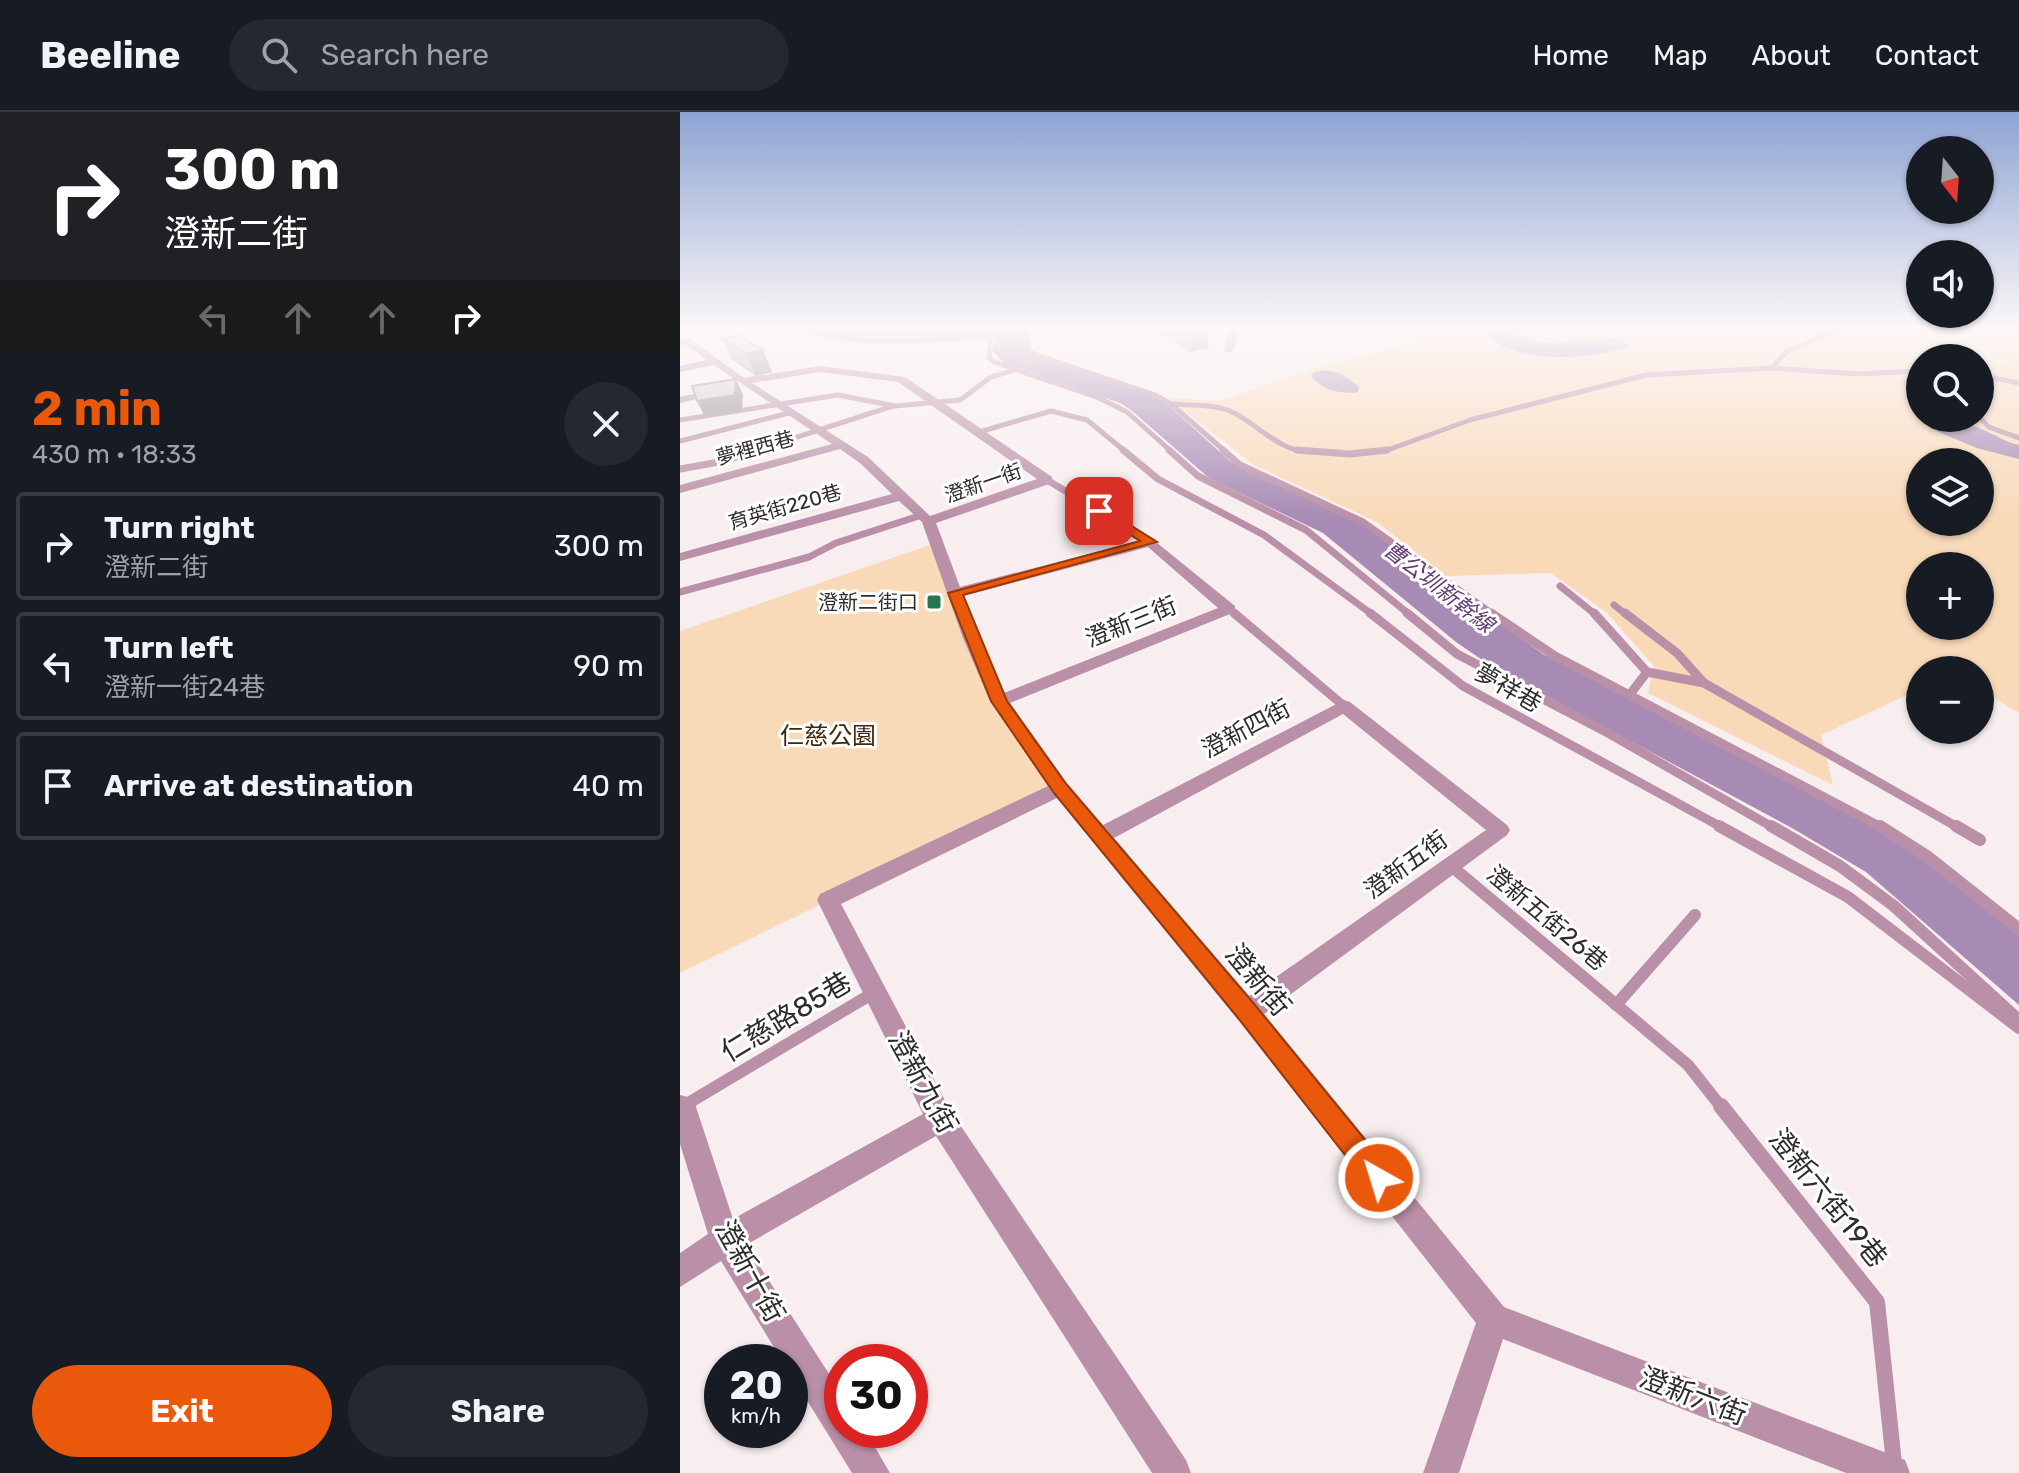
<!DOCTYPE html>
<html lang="en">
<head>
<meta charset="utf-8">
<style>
	:root { --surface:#171b24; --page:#242831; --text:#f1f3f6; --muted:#9ea1a6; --line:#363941; --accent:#ea580c }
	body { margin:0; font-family:Rubik,"Noto Sans TC",sans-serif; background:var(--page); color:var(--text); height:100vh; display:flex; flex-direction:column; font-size:30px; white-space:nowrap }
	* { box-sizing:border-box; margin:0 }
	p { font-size:26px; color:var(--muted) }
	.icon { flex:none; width:44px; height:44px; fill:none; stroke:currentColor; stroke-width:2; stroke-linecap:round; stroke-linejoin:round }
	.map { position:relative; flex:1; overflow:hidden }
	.details { display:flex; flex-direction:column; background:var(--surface); width:680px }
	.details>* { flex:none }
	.top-card { background:#202124; color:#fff; overflow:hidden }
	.needle { width:52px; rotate:163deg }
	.fabs { position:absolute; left:1226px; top:24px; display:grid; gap:16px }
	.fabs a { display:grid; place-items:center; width:88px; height:88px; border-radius:50%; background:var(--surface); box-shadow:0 2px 6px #0004; font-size:40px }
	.speed { position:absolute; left:24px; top:1232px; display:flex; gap:16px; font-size:40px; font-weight:700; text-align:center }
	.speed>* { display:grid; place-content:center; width:104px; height:104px; border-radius:50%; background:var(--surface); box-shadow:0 2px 6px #0004; line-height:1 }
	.speed small { font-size:20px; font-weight:400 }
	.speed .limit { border:12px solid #d22; background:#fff; color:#111 }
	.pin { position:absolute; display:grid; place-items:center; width:68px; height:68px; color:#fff; margin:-34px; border-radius:16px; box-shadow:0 4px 12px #0006 }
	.me { position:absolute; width:88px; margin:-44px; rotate:321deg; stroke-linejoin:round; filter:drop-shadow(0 0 6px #0008) }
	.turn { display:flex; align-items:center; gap:28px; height:168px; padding:0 32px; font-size:36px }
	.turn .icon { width:104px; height:104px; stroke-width:2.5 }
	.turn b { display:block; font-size:56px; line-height:68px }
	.lanes { display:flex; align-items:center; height:76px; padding:0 32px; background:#0003; justify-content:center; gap:40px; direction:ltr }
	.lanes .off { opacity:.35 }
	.round { display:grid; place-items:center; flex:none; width:84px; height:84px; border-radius:42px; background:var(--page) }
	.head { display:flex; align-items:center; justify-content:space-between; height:136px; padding:0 32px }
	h1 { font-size:48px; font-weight:700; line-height:60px; color:var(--accent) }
	.button { display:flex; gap:16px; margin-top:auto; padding:16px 32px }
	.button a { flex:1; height:92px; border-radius:48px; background:var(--accent); color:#fff; font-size:32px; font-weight:700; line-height:92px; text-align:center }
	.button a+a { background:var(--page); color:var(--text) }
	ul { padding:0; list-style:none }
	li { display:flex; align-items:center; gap:24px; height:108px; margin:0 16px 12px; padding:0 16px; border:4px solid var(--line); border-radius:8px }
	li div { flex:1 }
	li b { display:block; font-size:30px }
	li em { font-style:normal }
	header { display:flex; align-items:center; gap:48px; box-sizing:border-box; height:112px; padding:0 40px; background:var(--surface); border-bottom:2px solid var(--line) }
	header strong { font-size:38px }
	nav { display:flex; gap:44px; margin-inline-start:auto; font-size:28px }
	.search { width:560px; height:72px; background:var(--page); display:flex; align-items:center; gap:20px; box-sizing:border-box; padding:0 28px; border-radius:44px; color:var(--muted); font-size:30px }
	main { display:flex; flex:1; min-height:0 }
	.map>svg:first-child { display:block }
</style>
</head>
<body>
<header>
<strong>Beeline</strong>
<div class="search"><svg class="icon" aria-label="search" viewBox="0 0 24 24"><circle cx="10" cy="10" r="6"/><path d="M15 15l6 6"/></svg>Search here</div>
<nav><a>Home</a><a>Map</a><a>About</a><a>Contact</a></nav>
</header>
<main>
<section class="details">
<div class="top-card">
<div class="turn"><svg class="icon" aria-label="right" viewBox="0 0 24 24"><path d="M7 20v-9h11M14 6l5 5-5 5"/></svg><div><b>300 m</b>澄新二街</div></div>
<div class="lanes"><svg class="icon off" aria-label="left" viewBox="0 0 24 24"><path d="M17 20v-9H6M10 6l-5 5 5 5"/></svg><svg class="icon off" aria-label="ahead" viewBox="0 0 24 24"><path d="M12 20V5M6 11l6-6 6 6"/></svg><svg class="icon off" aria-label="ahead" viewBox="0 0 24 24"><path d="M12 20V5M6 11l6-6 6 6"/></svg><svg class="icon" aria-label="right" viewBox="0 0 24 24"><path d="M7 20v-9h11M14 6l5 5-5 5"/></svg></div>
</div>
<div class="head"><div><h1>2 min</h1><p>430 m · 18:33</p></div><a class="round"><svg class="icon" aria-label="close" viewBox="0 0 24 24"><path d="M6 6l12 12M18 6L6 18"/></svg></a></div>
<ul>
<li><svg class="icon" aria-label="right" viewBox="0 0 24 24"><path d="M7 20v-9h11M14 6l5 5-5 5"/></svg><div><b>Turn right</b><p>澄新二街</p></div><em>300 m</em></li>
<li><svg class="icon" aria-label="left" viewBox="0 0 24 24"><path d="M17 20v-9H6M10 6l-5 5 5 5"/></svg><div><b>Turn left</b><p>澄新一街24巷</p></div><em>90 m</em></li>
<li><svg class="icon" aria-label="arrive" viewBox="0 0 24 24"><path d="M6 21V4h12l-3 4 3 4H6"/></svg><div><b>Arrive at destination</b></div><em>40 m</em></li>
</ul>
<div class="button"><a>Exit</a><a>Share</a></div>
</section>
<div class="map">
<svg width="1339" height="1361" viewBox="0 0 1339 1361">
	<rect width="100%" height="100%" fill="#f8eeef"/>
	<g fill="#f8dab8" fill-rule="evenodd">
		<path d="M754 215H1339V251L1267 239 1300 246H1240V306H1300V246L1339 252V600C1324 596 1317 583 1300 577V558H1240V577L1141 623 1153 673 968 581 974 554 927 501 871 461 766 464 697 410 574 353 487 286 540 289 640 254 708 238 760 219ZM1240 350H1300V410H1240ZM1240 454H1300V514H1240Z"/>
		<path d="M256 431 319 589 380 676 0 861V519Z"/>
	</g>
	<g fill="#a88bb4">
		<path d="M124 215 331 216 345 222 349 240 471 283 488 293 551 350 680 410 863 542 1182 705 1242 745 1339 821V893L1186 760 1112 716 811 554 776 530 643 421 529 366 451 298 440 291 324 251 312 238 315 226 308 224H159Z"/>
		<path d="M825 220 865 231 934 226 951 234C917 247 833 254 808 223Z"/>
		<path d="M645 258 662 262 679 275 678 280C662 283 641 278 631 264L634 260Z"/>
		<path d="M1279 311C1303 313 1317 328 1339 333V347L1297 336 1249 316Z"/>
	</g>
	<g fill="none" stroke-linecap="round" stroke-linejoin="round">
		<g stroke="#b990a7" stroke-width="5">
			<path d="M115 215C175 237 244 227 307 225L311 227 309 246 314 250 419 286 447 300 492 340"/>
			<path d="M332 215 348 222 349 239 354 242 475 283 491 292 546 340"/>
			<path d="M1092 256 1106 240 1164 215"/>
			<path d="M1300 263 1339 271"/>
			<path d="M1300 286 1309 290 1302 297 1300 306 1309 315 1339 326"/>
			<path d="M493 292C511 294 534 292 550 299 577 311 597 338 628 340"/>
			<path d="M0 308 158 283 215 294 280 288 311 265 370 247"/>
			<path d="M299 320 371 299 407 308 446 340"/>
			<path d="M0 329 113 300"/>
			<path d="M71 340 213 294"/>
			<path d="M691 340 705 339 790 308 966 263 1092 256 1178 262 1240 259"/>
		</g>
		<g stroke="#b990a7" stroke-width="7">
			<path d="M443 338 478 367 584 423 693 503"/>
			<path d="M489 338 518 364 626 418 730 503"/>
			<path d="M543 338 560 353 683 410 814 503"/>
			<path d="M617 338 670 342 707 338"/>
			<path d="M0 357 44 349 77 338"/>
			<path d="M367 368 471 430"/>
			<path d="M880 474 916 503"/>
			<path d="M0 480 129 445 156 431 242 403"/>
			<path d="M934 493 947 503"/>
			<path d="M549 497 556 503"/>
		</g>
		<g stroke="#b990a7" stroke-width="9">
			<path d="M554 501 664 594"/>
			<path d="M690 501 783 574 1043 716"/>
			<path d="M727 501 777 542 928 621 1094 716"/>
			<path d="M811 501 875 544 1203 716"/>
			<path d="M914 501 967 560 951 581"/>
			<path d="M945 501 997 541 1024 571"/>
			<path d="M967 560 1024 571 1279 716"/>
		</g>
		<g stroke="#b990a7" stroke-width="12">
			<path d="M1039 714 1168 785 1339 916"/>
			<path d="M1091 714 1160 754 1214 794 1339 908"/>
			<path d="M1200 714 1247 744 1339 817"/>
			<path d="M1276 714 1300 728"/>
			<path d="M770 753 1008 953 1042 996"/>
			<path d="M936 893 1015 803"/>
			<path d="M0 996 195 880"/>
		</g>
		<g stroke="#b990a7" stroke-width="16">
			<path d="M1041 994 1197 1190 1215 1361"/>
			<path d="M0 996 4 994"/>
		</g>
		<g fill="#b990a7" fill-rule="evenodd">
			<path d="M550 215H560L554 238 549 241 544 238Z"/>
			<path d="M0 227H10L64 266 140 254 225 265 372 365V371L256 411 280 475 471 426 555 494V500L330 591 387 671 423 713 664 588 670 590 827 713 830 718 827 723 584 902 824 1195 1212 1343 1225 1348 1230 1361H1166L823 1227 779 1361H743L796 1211 558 908 377 686 161 792 270 998 506 1348 511 1361H472L256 1024 66 1133 162 1282V1318H185L210 1361H172L110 1261V1250H103L41 1149 0 1175V1141L28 1122 0 1032V983L12 986 16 995 53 1107 243 1002 137 788 140 782 368 674 310 589 283 526 242 410 219 389 0 449V441L212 382 180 351 160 337 0 381V373L152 332 34 253 0 260V254L27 248 5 232 0 233ZM140 260 218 270 357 367 250 404 188 345 72 271ZM468 435 538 496 324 581 283 484ZM663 602 806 718 569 884 434 726Z"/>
			<path d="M39 276 44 279 43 281 0 291V285Z"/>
		</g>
	</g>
	<g fill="#b8b0ae">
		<path d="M478 215H527L529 236 510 240 480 223Z"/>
		<path d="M42 227 83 238 92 260 76 264 52 248Z"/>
	</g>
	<g fill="#96908d">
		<path d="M524 215H527L529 236 510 240 508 219Z"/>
		<path d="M83 238 92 260 76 264 66 242Z"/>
		<path d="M56 267 63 283 62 299 25 305 17 289Z"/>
	</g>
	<g fill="#d6cdca" stroke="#96908d" stroke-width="2">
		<path d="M501 215H524L508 219Z"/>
		<path d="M59 223 83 238 66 242 42 227Z"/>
		<path d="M56 267 55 283 17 289 12 274Z"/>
	</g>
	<linearGradient id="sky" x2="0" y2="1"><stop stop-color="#8ea4d3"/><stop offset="0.53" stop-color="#fcf7f8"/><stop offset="1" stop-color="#fcf7f8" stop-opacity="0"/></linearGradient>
	<rect width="1339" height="406" fill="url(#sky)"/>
	<path fill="#ea580c" stroke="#983908" stroke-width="2" d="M415 396H423L477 430 283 483 327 589 386 672 575 893 708 1056 712 1066 708 1075 699 1079 690 1075 559 907 374 681 311 589 268 481 460 429 415 401Z"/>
	<rect fill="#23784b" stroke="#fff" stroke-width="3" x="246" y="482" width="16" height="16" rx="4"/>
	<g text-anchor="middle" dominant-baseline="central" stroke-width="6" stroke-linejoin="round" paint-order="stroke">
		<g font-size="20" fill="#2f2c2c" stroke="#fff">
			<text transform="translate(75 336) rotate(-15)">夢裡西巷</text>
			<text transform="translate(303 371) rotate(-19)">澄新一街</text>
			<text transform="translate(105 395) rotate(-16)">育英街220巷</text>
		</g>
		<g font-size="20" fill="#2f2c2c" stroke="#fff" text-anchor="end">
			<text x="238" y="490">澄新二街口</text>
		</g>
		<g font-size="22" font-style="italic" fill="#623c72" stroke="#fff">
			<text transform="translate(759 475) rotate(38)">曹公圳新幹線</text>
		</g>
		<g font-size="24" fill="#2f2c2c" stroke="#fff">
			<text transform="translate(451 510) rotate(-22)">澄新三街</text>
			<text transform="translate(828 576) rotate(30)">夢祥巷</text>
			<text transform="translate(566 617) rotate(-28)">澄新四街</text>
			<text transform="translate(726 753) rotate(-36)">澄新五街</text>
			<text transform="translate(867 806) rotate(40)">澄新五街26巷</text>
		</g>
		<g font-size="24" fill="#402706" stroke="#fff">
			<text x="148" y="624">仁慈公園</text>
		</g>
		<g font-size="28" fill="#2f2c2c" stroke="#fff">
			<text transform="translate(578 868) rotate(50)">澄新街</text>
			<text transform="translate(106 905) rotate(-31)">仁慈路85巷</text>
			<text transform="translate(243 970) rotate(61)">澄新九街</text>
			<text transform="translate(1148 1086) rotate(51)">澄新六街19巷</text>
			<text transform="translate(70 1159) rotate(61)">澄新十街</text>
			<text transform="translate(1013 1284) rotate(21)">澄新六街</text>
		</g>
	</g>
</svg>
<div class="fabs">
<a><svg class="needle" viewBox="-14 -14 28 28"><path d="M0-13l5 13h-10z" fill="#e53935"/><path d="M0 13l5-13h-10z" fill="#9ea1a6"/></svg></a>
<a><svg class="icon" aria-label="sound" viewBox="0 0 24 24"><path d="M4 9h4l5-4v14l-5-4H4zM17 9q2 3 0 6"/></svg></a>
<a><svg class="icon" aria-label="search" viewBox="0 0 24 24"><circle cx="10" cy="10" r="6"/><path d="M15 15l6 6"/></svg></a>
<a><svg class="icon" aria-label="layers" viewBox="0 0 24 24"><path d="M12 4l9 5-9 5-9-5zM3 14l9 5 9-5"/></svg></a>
<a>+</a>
<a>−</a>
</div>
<div class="speed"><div>20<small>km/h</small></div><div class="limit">30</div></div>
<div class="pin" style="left:419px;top:399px;background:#d93025"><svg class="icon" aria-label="arrive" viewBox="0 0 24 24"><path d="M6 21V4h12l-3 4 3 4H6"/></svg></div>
<svg class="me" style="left:699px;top:1066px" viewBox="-20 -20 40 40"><circle r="17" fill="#ea580c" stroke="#fff" stroke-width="3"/><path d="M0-11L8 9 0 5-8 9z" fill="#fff"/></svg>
</div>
</main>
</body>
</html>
